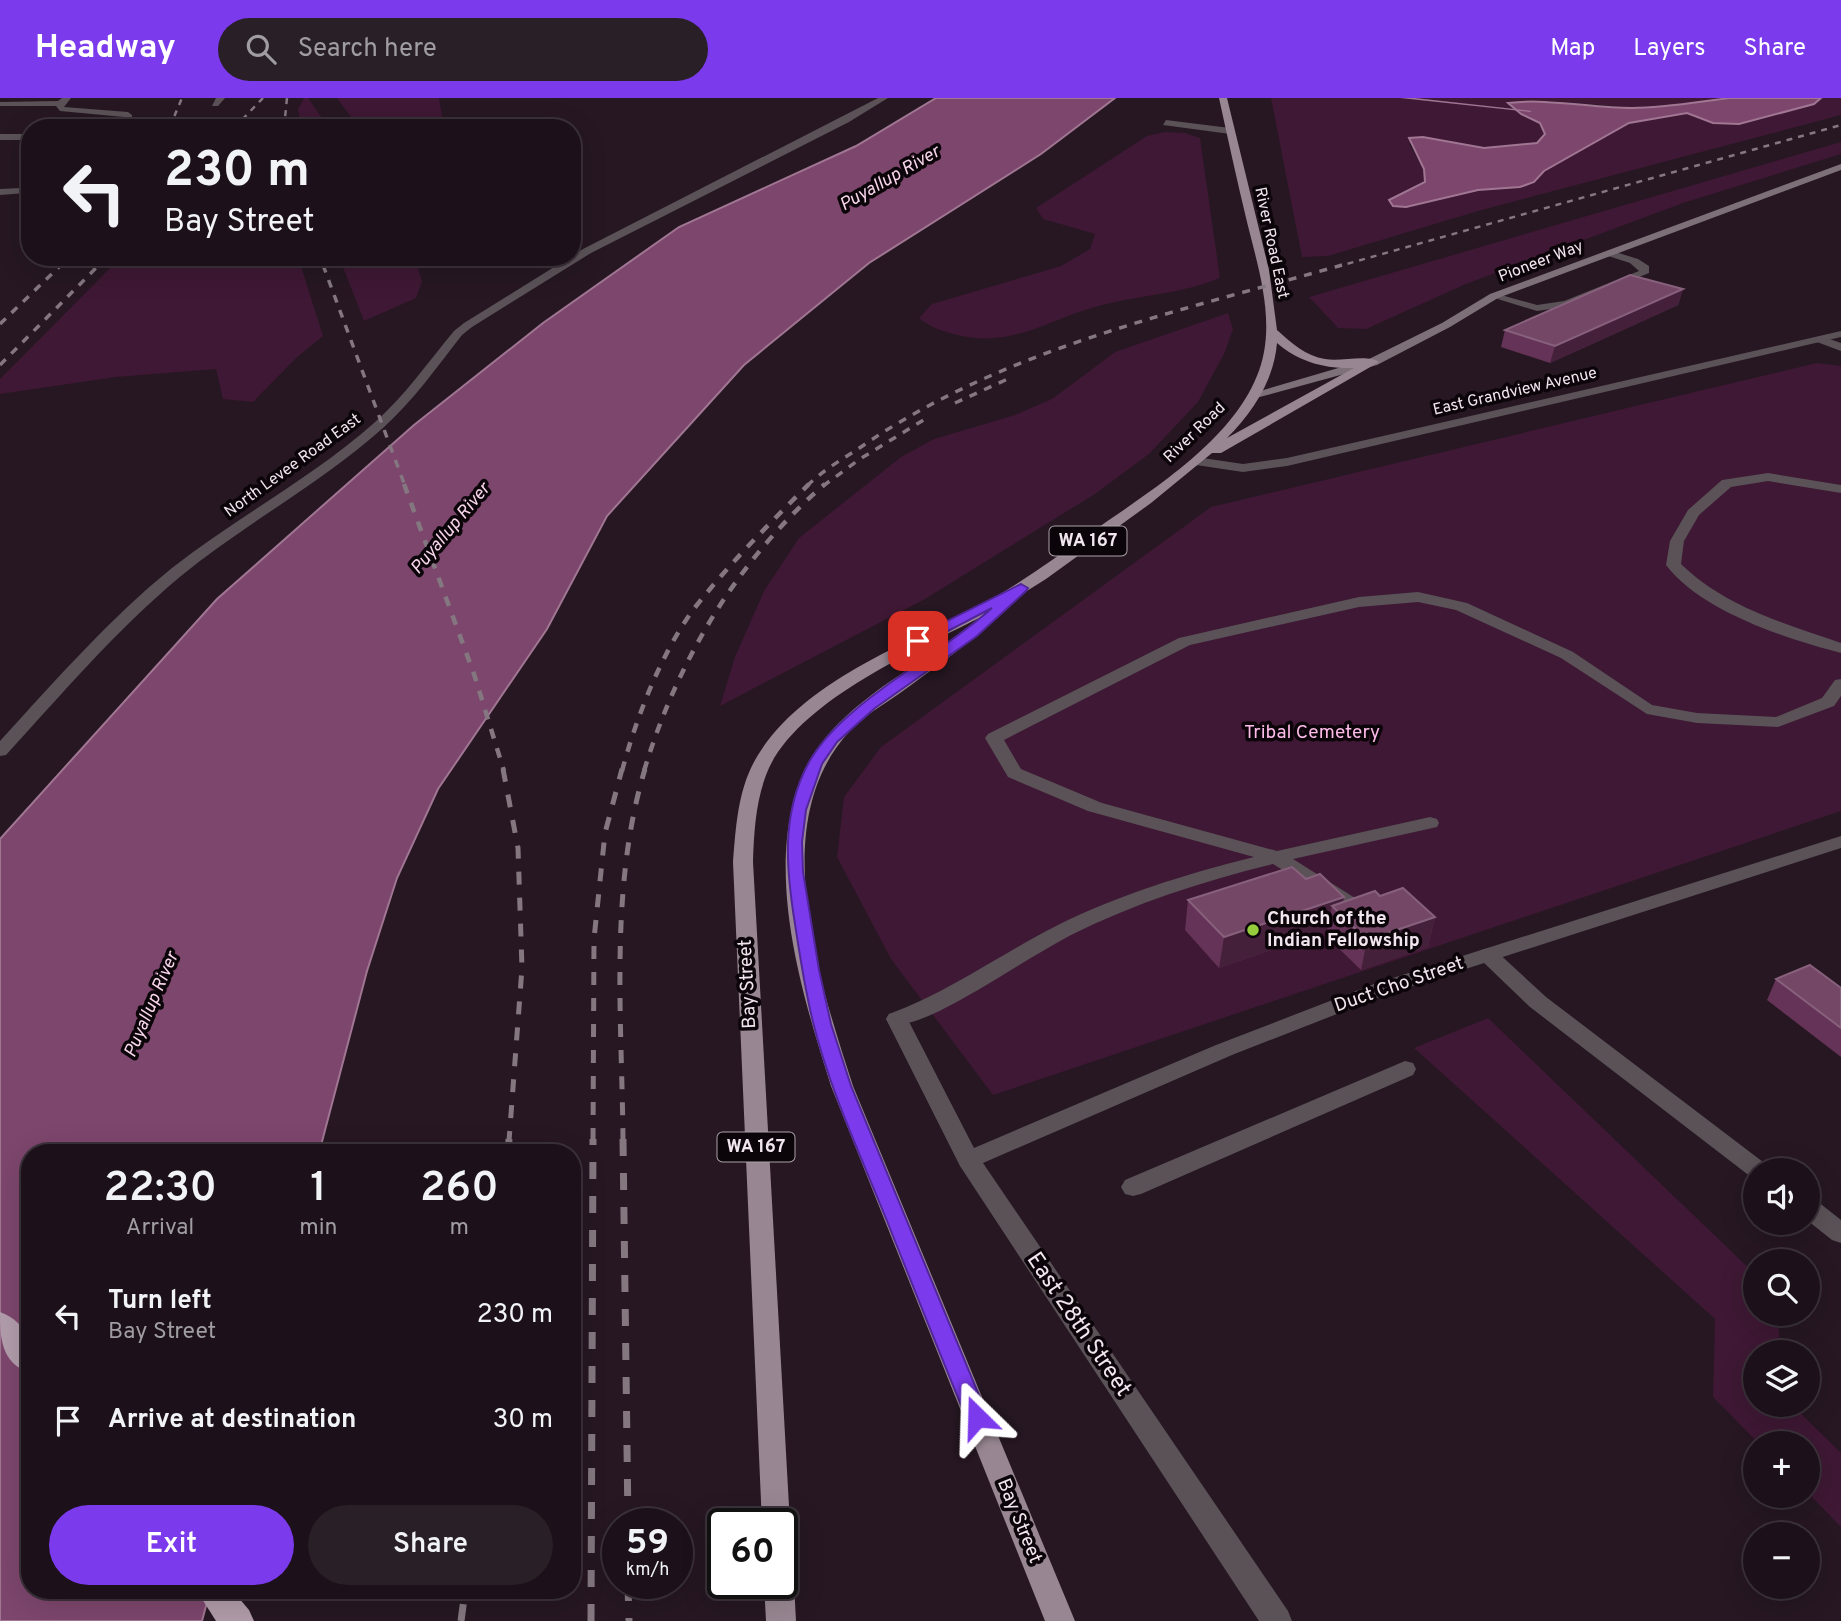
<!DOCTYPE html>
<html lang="en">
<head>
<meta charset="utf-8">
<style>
	:root { --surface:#1c111a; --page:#291f27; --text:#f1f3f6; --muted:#a09da2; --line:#3a3139; --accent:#7c3aed }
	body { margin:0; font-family:Overpass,sans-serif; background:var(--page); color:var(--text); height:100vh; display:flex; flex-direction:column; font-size:26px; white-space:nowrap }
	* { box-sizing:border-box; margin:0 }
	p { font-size:23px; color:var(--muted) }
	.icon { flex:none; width:38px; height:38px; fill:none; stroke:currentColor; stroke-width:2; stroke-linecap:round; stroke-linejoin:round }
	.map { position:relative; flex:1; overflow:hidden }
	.sheet { position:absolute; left:21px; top:1046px; width:560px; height:455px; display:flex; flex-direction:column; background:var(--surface); border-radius:28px; box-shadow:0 7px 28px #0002,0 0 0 2px var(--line) }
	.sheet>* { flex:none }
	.guide { position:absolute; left:21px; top:21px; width:560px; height:147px; border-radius:28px; box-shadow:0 7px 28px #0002,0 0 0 2px var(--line); background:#1c111a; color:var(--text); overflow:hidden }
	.tools { position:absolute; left:1743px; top:1060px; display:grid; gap:14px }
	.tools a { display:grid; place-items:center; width:77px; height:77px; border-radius:50%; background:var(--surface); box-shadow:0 7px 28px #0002,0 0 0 2px var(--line); font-size:35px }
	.speed { position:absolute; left:602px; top:1410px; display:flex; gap:14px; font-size:35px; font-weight:700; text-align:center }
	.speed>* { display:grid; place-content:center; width:91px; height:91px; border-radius:50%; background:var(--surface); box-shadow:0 7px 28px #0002,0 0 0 2px var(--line); line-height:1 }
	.speed small { font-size:18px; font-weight:400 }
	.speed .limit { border:4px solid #111; border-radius:10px; background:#fff; color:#111 }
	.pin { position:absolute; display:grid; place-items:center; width:60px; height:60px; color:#fff; margin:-30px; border-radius:14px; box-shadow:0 4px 10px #0006 }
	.me { position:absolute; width:77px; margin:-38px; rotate:338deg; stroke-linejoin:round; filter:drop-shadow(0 0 5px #0008) }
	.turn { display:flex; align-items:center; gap:24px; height:147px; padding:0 28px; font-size:32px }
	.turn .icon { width:91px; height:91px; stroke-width:2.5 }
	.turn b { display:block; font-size:49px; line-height:60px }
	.eta { display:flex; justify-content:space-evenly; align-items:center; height:119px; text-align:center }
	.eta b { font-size:42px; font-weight:600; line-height:49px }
	.primary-button { display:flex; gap:14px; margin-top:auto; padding:14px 28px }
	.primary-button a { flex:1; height:80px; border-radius:42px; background:var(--accent); color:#fff; font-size:28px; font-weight:600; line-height:80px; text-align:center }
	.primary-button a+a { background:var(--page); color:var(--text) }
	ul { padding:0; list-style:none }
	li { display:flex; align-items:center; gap:21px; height:105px; padding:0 28px }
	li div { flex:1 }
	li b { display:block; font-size:26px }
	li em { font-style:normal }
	header { display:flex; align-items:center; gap:42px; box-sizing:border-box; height:98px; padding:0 35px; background:var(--accent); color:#fff }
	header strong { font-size:33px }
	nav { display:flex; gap:38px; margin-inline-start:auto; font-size:24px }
	.search { width:490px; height:63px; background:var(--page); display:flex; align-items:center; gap:18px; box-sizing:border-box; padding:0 24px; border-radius:38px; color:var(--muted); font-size:26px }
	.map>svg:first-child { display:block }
</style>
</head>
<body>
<header>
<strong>Headway</strong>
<div class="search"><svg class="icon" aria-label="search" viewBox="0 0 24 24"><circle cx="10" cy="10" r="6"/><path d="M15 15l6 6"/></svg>Search here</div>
<nav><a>Map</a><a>Layers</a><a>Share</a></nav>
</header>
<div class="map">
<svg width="1841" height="1523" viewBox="0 0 1841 1523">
	<rect width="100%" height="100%" fill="#261722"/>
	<g fill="#3e1834">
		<path d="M304 0H308L329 30H301L298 11Z"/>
		<path d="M337 0H439L444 30H359Z"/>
		<path d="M1271 0H1730C1697 4 1660 12 1627 9 1591 7 1543 0 1508 4L1521 16 1540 24 1545 36 1537 45 1484 50 1423 39 1409 46 1424 71 1425 84 1393 108 1406 109 1478 92 1520 89 1534 84 1544 73 1628 25 1687 15 1713 25 1739 26 1814 6 1821 0H1841V17L1478 113 1328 158 1302 159Z"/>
		<path d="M1165 34 1185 35 1200 40 1220 180C1184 195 1144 197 1106 206 1053 218 1016 251 957 237 942 233 931 230 919 220L932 206 1061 168 1090 151 1095 136 1043 121 1036 110 1147 38Z"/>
		<path d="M1841 44V56L1683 105 1466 186 1366 231 1338 230 1309 199Z"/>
		<path d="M121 159H298L323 238 296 260 253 304 223 301 216 271 116 279 0 296V281Z"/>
		<path d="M339 159H415L422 184 416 200 364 223Z"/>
		<path d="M1228 215 1233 231 1225 254 1198 304 1149 356 1095 396 925 501 720 608 735 559 764 493 799 440 901 359 934 341 1015 317 1052 301 1115 254Z"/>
		<path d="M1817 265 1841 268V713L993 997 891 861 837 759 844 699 881 649 1211 409Z"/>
		<path d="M1488 920 1755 1176V1216H1778L1780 1255H1755V1307H1792L1841 1355V1429L1808 1395V1346H1759L1713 1299 1715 1221 1414 950Z"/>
	</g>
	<g fill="#7d466d" stroke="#a07693" stroke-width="2">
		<path d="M936 0H1115L1041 56 869 165 744 267 607 418 547 531 438 691 397 780 367 873 319 1055H30V1493H210L202 1523H0V741L217 501 414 327 543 225 679 129 856 48Z"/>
		<path d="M1730 0H1821L1814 6 1739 26 1713 25 1687 15 1629 25 1544 73 1534 84 1520 89 1478 92 1406 109 1393 108 1389 102 1425 84 1424 71 1409 40 1423 39 1484 50 1537 45 1545 36 1540 25 1521 16 1508 5C1547 0 1592 10 1632 10 1665 10 1697 4 1730 0Z"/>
	</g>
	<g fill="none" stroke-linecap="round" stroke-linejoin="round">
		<path fill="#a07693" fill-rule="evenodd" d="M1400 0H1415L1532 13 1530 14Z"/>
		<g fill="#5a5257" fill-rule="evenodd">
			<path d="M62 0H71L64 9 128 14 132 17V21L120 30H110L124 19 60 13 56 8H0V4L58 3Z"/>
			<path d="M216 0H225L218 8H212Z"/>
			<path d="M878 0H888L849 24 591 155 472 229 462 237C437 269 413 303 383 330 320 386 246 425 181 478 117 531 62 596 6 657L0 658V643C55 583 109 521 172 470 237 419 312 380 374 325 405 298 428 264 454 233L464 225 583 151Z"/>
			<path d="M1166 22 1230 30 1234 33 1230 36 1163 27Z"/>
			<rect x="0" y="36" width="30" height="6"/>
			<path d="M30 85V93L26 95 0 97V91L21 90Z"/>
			<path d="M1609 152 1638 161 1649 168V175L1566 209 1537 213 1488 198 1494 195 1537 207 1564 203 1639 173 1630 165 1605 157 1604 155Z"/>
			<path d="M1768 375 1841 387V395L1768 383 1731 389 1699 417 1684 443 1681 466C1725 509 1784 525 1841 545V555C1786 541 1701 513 1666 467L1670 443 1688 412 1722 382Z"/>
			<path d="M1418 494 1467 505 1573 554 1652 607 1697 615 1776 619 1822 600 1835 582 1841 581V598L1834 608 1778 629 1697 625 1647 616 1561 560 1456 512 1418 504 1359 509 1190 547 1004 642 1021 671 1102 705 1277 753 1430 719 1437 721 1439 725 1437 729 1293 761 1363 805 1366 809 1363 813H1349L1273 766C1204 783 1135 805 1071 837 1039 854 1009 874 978 892 958 903 911 932 889 926L886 921 889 916C949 894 999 857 1056 828 1118 797 1186 776 1254 759L1088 713 1008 679 985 640 988 636 1179 540 1359 499Z"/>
			<path d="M1488 850 1495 852 1546 899 1767 1067 1771 1073H1755V1081L1751 1079 1530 909 1481 862 1478 857 1481 852Z"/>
			<path d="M1405 963 1413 965 1416 971 1413 977 1141 1096 1133 1098 1125 1096 1121 1089 1125 1082Z"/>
			<path d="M1808 1101 1817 1103 1841 1122V1145L1832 1142 1808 1123Z"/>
		</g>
		<g fill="#5a5257" fill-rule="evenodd">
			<path d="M1821 238 1841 245V253L1817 244 1815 242Z"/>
			<path d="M1841 738V750L1388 896 1232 957 983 1065 1288 1513 1292 1523H1259L960 1068 886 921 889 916 897 914 905 916 974 1050 1216 947 1374 886Z"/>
		</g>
		<path fill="#5a5257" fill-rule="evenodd" d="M1841 233V239L1287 368 1243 374 1196 367 1189 363 1196 359 1243 366 1287 360Z"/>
		<path fill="#7d7079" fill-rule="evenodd" d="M1841 66V72L1498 200 1450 229 1377 267 1256 300 1250 296 1369 261 1442 225 1490 196Z"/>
		<g fill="#988792" fill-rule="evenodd">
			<path d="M1219 0H1227L1269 172 1277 232C1291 245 1306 258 1325 261 1340 264 1368 256 1379 264L1221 355H1212L1151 405 1046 481 1009 504 1011 507 1008 510C974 542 937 568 900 595 883 607 863 618 849 634 765 725 820 885 853 988L1075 1523H1045L831 988C797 880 745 717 839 625 879 585 936 557 979 520 915 553 801 602 769 670 756 699 754 732 753 764L790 1426 786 1435 782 1437V1426H762L733 764C736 727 738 689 758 657 805 581 912 544 988 503 1024 483 1056 459 1089 436 1151 392 1249 335 1264 254 1272 211 1257 165 1247 124 1237 83 1228 41 1219 0ZM1277 245C1299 264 1325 271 1354 270L1227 340C1253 314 1274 282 1277 245Z"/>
			<path d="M782 1473 790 1476 794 1486 796 1523H766L764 1486H782Z"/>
		</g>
		<g fill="#b19caa" fill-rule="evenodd">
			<path d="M0 1214C30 1225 30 1248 30 1275 1 1265 0 1240 0 1214Z"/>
			<path d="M197 1493H233L249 1512 254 1523H216Z"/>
		</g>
		<g stroke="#847780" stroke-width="2.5" stroke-dasharray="6 6" stroke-linecap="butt">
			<path d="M174 30V19L182 0"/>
			<path d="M234 30 263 0"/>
			<path d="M284 30 287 0"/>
			<path d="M320 159 324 169"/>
			<path d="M59 169 70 159"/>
			<path d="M97 169 107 159"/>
			<path d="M1336 169 1841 27"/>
		</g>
		<g stroke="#847780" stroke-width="3.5" stroke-dasharray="8 8" stroke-linecap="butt">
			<path d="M323 167 405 388"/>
			<path d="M0 226 61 167"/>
			<path d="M0 267 99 167"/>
			<path d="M955 305 1012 279"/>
			<path d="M807 388C822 373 841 362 858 351 1001 251 1177 214 1342 167"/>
			<path d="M823 388 860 361 930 318"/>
		</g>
		<g stroke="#847780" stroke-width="4.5" stroke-dasharray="10 10" stroke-linecap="butt">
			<path d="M404 386 474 576 504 673"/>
			<path d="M622 673C636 620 661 556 693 512 728 467 768 427 809 386"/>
			<path d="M644 673C677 563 738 461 825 386"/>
		</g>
		<g stroke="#847780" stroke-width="5" stroke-dasharray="13 13" stroke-linecap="butt">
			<path d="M503 671 518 750 522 870 509 1043"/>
			<path d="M593 1043 594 841 605 735 622 671"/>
			<path d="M623 1043C622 920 609 790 645 671"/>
		</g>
		<g stroke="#847780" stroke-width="7" stroke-dasharray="17 17" stroke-linecap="butt">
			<path d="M623 1041 628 1426"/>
			<path d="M508 1055 509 1041"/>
			<path d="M628 1486 629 1523"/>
			<path d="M461 1523 465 1493"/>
			<path d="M591 1523 593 1041"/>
		</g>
	</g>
	<g fill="#653357">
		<path d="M1683 191 1678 207 1550 265 1501 249 1505 232Z"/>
		<path d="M1306 781 1343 804 1380 798 1435 819 1428 849 1361 872 1326 838 1327 833 1219 870 1185 832 1188 802Z"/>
		<path d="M1776 881 1841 890V959L1767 902Z"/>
	</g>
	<g fill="#45203b">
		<path d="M1683 191 1678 207 1550 265 1555 248Z"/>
		<path d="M1344 799 1341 816 1332 808 1327 833 1219 870 1224 839Z"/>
		<path d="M1435 819 1428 849 1361 872 1367 842Z"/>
	</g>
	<g fill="#744767" stroke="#87607c" stroke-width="2">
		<path d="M1630 177 1683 191 1555 248 1505 232Z"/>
		<path d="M1292 769 1306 781 1320 776 1344 799 1224 839 1188 802Z"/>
		<path d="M1403 790 1435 819 1367 842 1332 808 1375 793 1380 798Z"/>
		<path d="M1810 867 1841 890V930L1776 881Z"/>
	</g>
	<path fill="#7c3aed" stroke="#51269a" stroke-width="2" d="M1021 486 1028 490 1026 493 977 538 875 610 837 644 822 666 806 712 802 744 803 774 819 872 831 926 851 988 988 1319 985 1326 977 1329 969 1326 966 1319C939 1254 913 1188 887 1123 861 1058 830 993 813 924 805 892 800 859 795 826 786 770 781 717 808 666 840 605 940 558 992 510L923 546H913V540Z"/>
	<circle fill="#94cc3c" stroke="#0b0509" stroke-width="2.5" cx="1253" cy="832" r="7"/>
	<g text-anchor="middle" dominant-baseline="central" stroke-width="7" stroke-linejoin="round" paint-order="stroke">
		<g font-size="16" fill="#f1e6ed" stroke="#0b0509">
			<text transform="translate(1271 145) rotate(78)">River Road East</text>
			<text transform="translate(1541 164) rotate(-21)">Pioneer Way</text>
			<text transform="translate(1515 294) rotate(-13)">East Grandview Avenue</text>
			<text transform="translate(1195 335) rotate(-44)">River Road</text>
			<text transform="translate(293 368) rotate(-36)">North Levee Road East</text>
		</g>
		<g font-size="18" font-style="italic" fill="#f9d7ed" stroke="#0b0509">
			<text transform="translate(890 81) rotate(-30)">Puyallup River</text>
			<text transform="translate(451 431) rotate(-50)">Puyallup River</text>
			<text transform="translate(152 907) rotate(-67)">Puyallup River</text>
		</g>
		<g fill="#0b0509" stroke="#aca2a9" stroke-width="2">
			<rect x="1049.5" y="428.5" width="77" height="29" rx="5"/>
			<rect x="717.5" y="1034.5" width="77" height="29" rx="5"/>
		</g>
		<g font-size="18" font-weight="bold" fill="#f1e6ed">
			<text x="1088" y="443">WA 167</text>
			<text x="756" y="1049">WA 167</text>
		</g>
		<g font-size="19" fill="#febbe9" stroke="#0b0509">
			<text x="1312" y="635">Tribal Cemetery</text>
		</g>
		<g font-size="19" font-weight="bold" fill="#f1e6ed" stroke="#0b0509" text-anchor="start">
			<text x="1267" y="821">Church of the<tspan x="1267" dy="22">Indian Fellowship</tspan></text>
		</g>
		<g font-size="19" fill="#f1e6ed" stroke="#0b0509">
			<text transform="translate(748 886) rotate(-93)">Bay Street</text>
			<text transform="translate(1399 887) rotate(-19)">Duct Cho Street</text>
			<text transform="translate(1019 1423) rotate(68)">Bay Street</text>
		</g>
		<g font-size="23" fill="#f1e6ed" stroke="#0b0509">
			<text transform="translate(1078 1227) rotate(56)">East 28th Street</text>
		</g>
	</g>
</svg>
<div class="tools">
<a><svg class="icon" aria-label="sound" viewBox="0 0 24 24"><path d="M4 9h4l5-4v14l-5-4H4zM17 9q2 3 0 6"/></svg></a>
<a><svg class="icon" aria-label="search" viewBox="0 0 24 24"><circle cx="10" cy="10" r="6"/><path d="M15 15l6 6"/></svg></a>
<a><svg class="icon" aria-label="layers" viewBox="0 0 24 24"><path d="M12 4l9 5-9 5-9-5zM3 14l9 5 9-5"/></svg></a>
<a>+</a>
<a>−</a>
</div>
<div class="speed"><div>59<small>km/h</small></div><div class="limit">60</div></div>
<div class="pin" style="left:918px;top:543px;background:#d93025"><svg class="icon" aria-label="arrive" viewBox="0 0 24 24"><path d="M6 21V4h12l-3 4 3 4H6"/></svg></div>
<svg class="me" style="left:977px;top:1319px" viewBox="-20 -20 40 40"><path d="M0-17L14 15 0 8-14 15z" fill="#7c3aed" stroke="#fff" stroke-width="4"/></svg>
<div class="guide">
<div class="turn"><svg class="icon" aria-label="left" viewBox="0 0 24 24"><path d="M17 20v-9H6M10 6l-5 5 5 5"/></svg><div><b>230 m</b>Bay Street</div></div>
</div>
<section class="sheet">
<div class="eta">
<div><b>22:30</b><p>Arrival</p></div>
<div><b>1</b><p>min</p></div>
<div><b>260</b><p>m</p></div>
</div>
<ul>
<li><svg class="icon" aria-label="left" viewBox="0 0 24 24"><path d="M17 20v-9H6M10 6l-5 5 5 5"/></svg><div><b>Turn left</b><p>Bay Street</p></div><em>230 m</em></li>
<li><svg class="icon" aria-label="arrive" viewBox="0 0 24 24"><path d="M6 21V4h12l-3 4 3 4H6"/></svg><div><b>Arrive at destination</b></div><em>30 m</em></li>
</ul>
<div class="primary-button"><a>Exit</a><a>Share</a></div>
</section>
</div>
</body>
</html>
